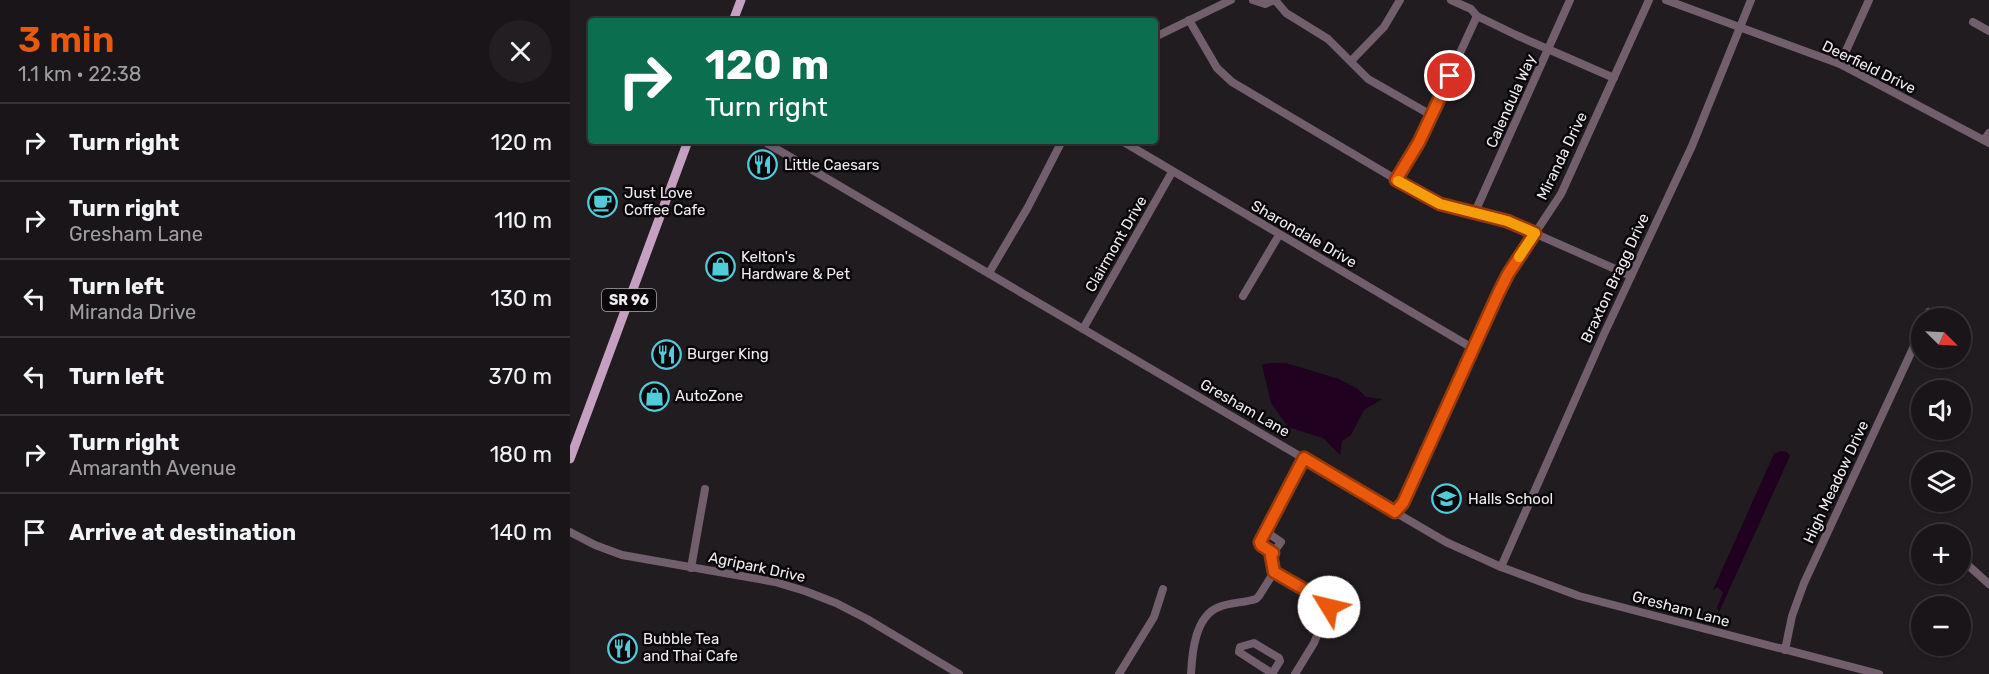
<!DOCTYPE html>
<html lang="en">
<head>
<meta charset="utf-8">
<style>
	:root { --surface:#191518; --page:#221e21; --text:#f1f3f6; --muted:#9f9fa2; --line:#373437; --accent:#ea580c }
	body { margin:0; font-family:Rubik,sans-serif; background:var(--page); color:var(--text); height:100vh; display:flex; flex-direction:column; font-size:22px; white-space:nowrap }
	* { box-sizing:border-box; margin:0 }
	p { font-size:20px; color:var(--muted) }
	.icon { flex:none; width:33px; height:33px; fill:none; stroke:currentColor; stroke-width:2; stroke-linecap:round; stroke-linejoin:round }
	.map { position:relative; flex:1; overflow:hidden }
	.drawer { display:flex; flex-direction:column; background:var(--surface); width:570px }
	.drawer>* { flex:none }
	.banner { position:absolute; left:18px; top:18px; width:570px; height:126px; border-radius:6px; box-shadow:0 2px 4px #0004,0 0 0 2px var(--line); background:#0b6e4f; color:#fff; overflow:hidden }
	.needle { width:39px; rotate:114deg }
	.controls { position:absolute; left:1341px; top:308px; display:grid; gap:12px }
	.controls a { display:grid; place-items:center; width:60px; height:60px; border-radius:50%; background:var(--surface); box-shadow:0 2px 4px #0004,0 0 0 2px var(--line); font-size:30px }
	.pin { position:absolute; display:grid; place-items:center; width:51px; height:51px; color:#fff; margin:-26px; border:3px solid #fff; border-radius:50%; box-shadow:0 2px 6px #0007 }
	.me { position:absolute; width:66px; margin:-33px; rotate:306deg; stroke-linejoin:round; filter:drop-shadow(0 0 4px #0008) }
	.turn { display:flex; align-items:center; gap:21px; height:126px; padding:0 18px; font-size:27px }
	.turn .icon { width:78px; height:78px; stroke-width:2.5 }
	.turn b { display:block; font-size:42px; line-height:51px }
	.round { display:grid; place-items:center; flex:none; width:63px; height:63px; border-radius:32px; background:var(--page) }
	.head { display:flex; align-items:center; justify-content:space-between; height:102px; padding:0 18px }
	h1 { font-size:36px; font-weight:600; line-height:45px; color:var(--accent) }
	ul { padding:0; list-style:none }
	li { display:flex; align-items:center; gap:18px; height:78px; padding:0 18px; border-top:2px solid var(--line) }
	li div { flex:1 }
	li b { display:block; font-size:22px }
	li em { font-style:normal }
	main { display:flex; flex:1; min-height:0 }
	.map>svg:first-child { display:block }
</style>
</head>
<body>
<main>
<section class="drawer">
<div class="head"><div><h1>3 min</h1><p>1.1 km · 22:38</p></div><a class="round"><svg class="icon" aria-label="close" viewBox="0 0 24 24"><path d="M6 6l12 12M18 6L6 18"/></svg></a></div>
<ul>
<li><svg class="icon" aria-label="right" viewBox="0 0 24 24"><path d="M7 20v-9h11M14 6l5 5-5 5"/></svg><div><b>Turn right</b></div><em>120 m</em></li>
<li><svg class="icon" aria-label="right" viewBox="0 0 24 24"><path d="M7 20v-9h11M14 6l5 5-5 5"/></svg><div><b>Turn right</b><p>Gresham Lane</p></div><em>110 m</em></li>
<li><svg class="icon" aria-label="left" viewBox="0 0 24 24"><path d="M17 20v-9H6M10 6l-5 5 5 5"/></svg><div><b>Turn left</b><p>Miranda Drive</p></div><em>130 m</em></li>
<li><svg class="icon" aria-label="left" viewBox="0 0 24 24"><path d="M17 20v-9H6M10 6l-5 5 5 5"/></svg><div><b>Turn left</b></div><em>370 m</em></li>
<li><svg class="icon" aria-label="right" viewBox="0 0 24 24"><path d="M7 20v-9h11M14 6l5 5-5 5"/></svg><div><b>Turn right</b><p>Amaranth Avenue</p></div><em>180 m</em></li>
<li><svg class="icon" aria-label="arrive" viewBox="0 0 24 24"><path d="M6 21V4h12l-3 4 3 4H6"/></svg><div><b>Arrive at destination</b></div><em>140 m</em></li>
</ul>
</section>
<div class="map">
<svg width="1419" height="674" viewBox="0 0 1419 674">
	<rect width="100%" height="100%" fill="#211c20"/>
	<g fill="#20011f">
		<path d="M700 363H716L769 379 788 389 796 397 812 399 794 410 781 435 772 441 770 455 753 438 718 427 701 403 692 365Z"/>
		<path d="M1211 451 1217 452 1220 456 1149 612 1147 607 1153 593 1148 587 1143 590 1204 454Z"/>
	</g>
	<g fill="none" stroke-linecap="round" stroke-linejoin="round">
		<g stroke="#715f6e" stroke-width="8">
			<path d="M683 0 695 4 704 0"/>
			<path d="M705 0 716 13 758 39 798 79 861 115"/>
			<path d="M881 0 901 9 907 16 946 35 1044 78"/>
			<path d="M1096 0 1270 64 1419 143"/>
			<path d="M619 20 647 68 662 82 854 196 870 204 937 221 1061 276"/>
			<path d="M1403 22 1419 31"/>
			<path d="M585 37 661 0"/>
			<path d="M781 61 814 27 830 0"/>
			<path d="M1270 64 1299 0"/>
			<path d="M1414 140 1419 133"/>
			<path d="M193 141 876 542 931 567 1009 596 1309 674"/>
			<path d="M552 141 904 349"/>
			<path d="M826 180 849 142 907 16"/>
			<path d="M905 212 1000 0"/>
			<path d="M419 273 458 207 492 141"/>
			<path d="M673 296 709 235"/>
			<path d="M1356 318 1359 312"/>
			<path d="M513 329 602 172"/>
			<path d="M825 512 833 503 938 274 991 194 1079 0"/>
			<path d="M695 531 690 542 691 545 703 553"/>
			<path d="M0 532 25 545 52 555 205 582 235 591 266 603 297 619 389 674"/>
			<path d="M1390 558 1419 584"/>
			<path d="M931 567 1034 334 1122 146 1181 0"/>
			<path d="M121 568 135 489"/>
			<path d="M1215 650 1222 616 1234 583 1352 329"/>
			<path d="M549 674 584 617 593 589"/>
			<path d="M621 674C622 653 625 616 649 607 661 602 674 603 686 599L689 596 704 572"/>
			<path d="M702 674 710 661 709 658 684 643 670 647 669 652 703 674"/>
			<path d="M725 674 744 643 759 607 758 603 704 572 701 556 711 542 695 531 734 458"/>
		</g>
		<g stroke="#c6a0c1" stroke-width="9">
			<path d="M163 21 171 0"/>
			<path d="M0 459 118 141"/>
		</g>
	</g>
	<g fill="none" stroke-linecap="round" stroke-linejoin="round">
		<defs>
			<path id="route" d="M759 607 758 603 704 572 701 556 703 553 691 545 690 542 734 458 825 512 833 503 928 294 938 274 965 233 937 221 870 204 826 180 849 142 880 76"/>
		</defs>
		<use href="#route" stroke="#983908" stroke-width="15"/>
		<use href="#route" stroke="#ea580c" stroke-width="10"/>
		<path stroke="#f59e0b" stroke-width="10" d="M828 181 870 204 937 221 965 233 949 257"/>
	</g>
	<defs>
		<symbol id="restaurant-ring" viewBox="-11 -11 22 22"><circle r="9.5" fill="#090709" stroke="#52cbd8" stroke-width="1.5"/><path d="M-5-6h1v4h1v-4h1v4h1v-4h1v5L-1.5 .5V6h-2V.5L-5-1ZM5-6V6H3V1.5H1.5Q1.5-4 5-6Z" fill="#52cbd8"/></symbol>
		<symbol id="cafe-ring" viewBox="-11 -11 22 22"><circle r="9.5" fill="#090709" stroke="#52cbd8" stroke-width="1.5"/><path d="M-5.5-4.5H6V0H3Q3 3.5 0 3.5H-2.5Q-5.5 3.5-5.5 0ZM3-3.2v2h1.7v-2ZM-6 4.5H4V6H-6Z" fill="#52cbd8"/></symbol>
		<symbol id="shop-ring" viewBox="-11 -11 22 22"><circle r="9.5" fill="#090709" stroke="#52cbd8" stroke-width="1.5"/><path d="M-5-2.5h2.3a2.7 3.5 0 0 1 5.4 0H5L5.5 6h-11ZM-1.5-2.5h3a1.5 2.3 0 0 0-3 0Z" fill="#52cbd8"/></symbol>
		<symbol id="school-ring" viewBox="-11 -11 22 22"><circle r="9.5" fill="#090709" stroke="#52cbd8" stroke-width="1.5"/><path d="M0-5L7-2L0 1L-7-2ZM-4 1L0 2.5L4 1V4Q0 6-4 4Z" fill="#52cbd8"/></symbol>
	</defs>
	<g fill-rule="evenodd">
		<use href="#restaurant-ring" x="176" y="148" width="33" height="33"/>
		<use href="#cafe-ring" x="16" y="186" width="33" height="33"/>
		<use href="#shop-ring" x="134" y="250" width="33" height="33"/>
		<use href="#restaurant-ring" x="80" y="338" width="33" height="33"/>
		<use href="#shop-ring" x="68" y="380" width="33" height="33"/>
		<use href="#school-ring" x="860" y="482" width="33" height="33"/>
		<use href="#restaurant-ring" x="36" y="632" width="33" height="33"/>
	</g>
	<g text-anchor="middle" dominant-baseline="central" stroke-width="5" stroke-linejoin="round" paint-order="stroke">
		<rect fill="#090709" stroke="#aba7ab" stroke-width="1.5" x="32" y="289" width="54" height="22" rx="4.5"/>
		<g font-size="14" font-weight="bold" fill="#f0ecf0">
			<text x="59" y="300">SR 96</text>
		</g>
		<g font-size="15" fill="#f0ecf0" stroke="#090709">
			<text transform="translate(1299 67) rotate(26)">Deerfield Drive</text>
			<text transform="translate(941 101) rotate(-66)">Calendula Way</text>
			<text transform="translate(992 156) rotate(-64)">Miranda Drive</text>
			<text transform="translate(734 234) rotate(30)">Sharondale Drive</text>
			<text transform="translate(546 244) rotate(-60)">Clairmont Drive</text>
			<text transform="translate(1045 278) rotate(-65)">Braxton Bragg Drive</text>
			<text transform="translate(675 408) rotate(30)">Gresham Lane</text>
			<text transform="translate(1266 482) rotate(-65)">High Meadow Drive</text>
			<text transform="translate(187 567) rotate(12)">Agripark Drive</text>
			<text transform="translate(1111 609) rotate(15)">Gresham Lane</text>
		</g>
		<g font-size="15" fill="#f0ecf0" stroke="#090709" text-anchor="start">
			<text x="214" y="165">Little Caesars</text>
			<text x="54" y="193">Just Love<tspan x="54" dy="17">Coffee Cafe</tspan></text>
			<text x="171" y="257">Kelton's<tspan x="171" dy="17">Hardware &amp; Pet</tspan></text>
			<text x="117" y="354">Burger King</text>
			<text x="105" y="396">AutoZone</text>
			<text x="898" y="499">Halls School</text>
			<text x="73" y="639">Bubble Tea<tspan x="73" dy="17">and Thai Cafe</tspan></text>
		</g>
	</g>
</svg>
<div class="controls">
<a><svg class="needle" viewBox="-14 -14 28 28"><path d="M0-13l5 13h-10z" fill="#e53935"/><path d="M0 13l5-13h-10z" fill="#9f9fa2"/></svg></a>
<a><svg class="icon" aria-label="sound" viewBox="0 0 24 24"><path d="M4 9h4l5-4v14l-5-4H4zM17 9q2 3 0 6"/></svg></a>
<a><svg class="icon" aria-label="layers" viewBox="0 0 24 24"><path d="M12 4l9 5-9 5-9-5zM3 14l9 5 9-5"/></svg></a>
<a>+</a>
<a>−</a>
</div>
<div class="pin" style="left:880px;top:76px;background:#d93025"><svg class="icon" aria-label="arrive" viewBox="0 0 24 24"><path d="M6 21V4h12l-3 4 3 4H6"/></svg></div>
<svg class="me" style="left:759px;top:607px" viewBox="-20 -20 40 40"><circle r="19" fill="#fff"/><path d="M0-13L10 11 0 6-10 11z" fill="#ea580c"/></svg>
<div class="banner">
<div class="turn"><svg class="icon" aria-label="right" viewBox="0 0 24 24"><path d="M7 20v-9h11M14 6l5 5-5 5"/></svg><div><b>120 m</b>Turn right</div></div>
</div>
</div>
</main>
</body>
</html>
